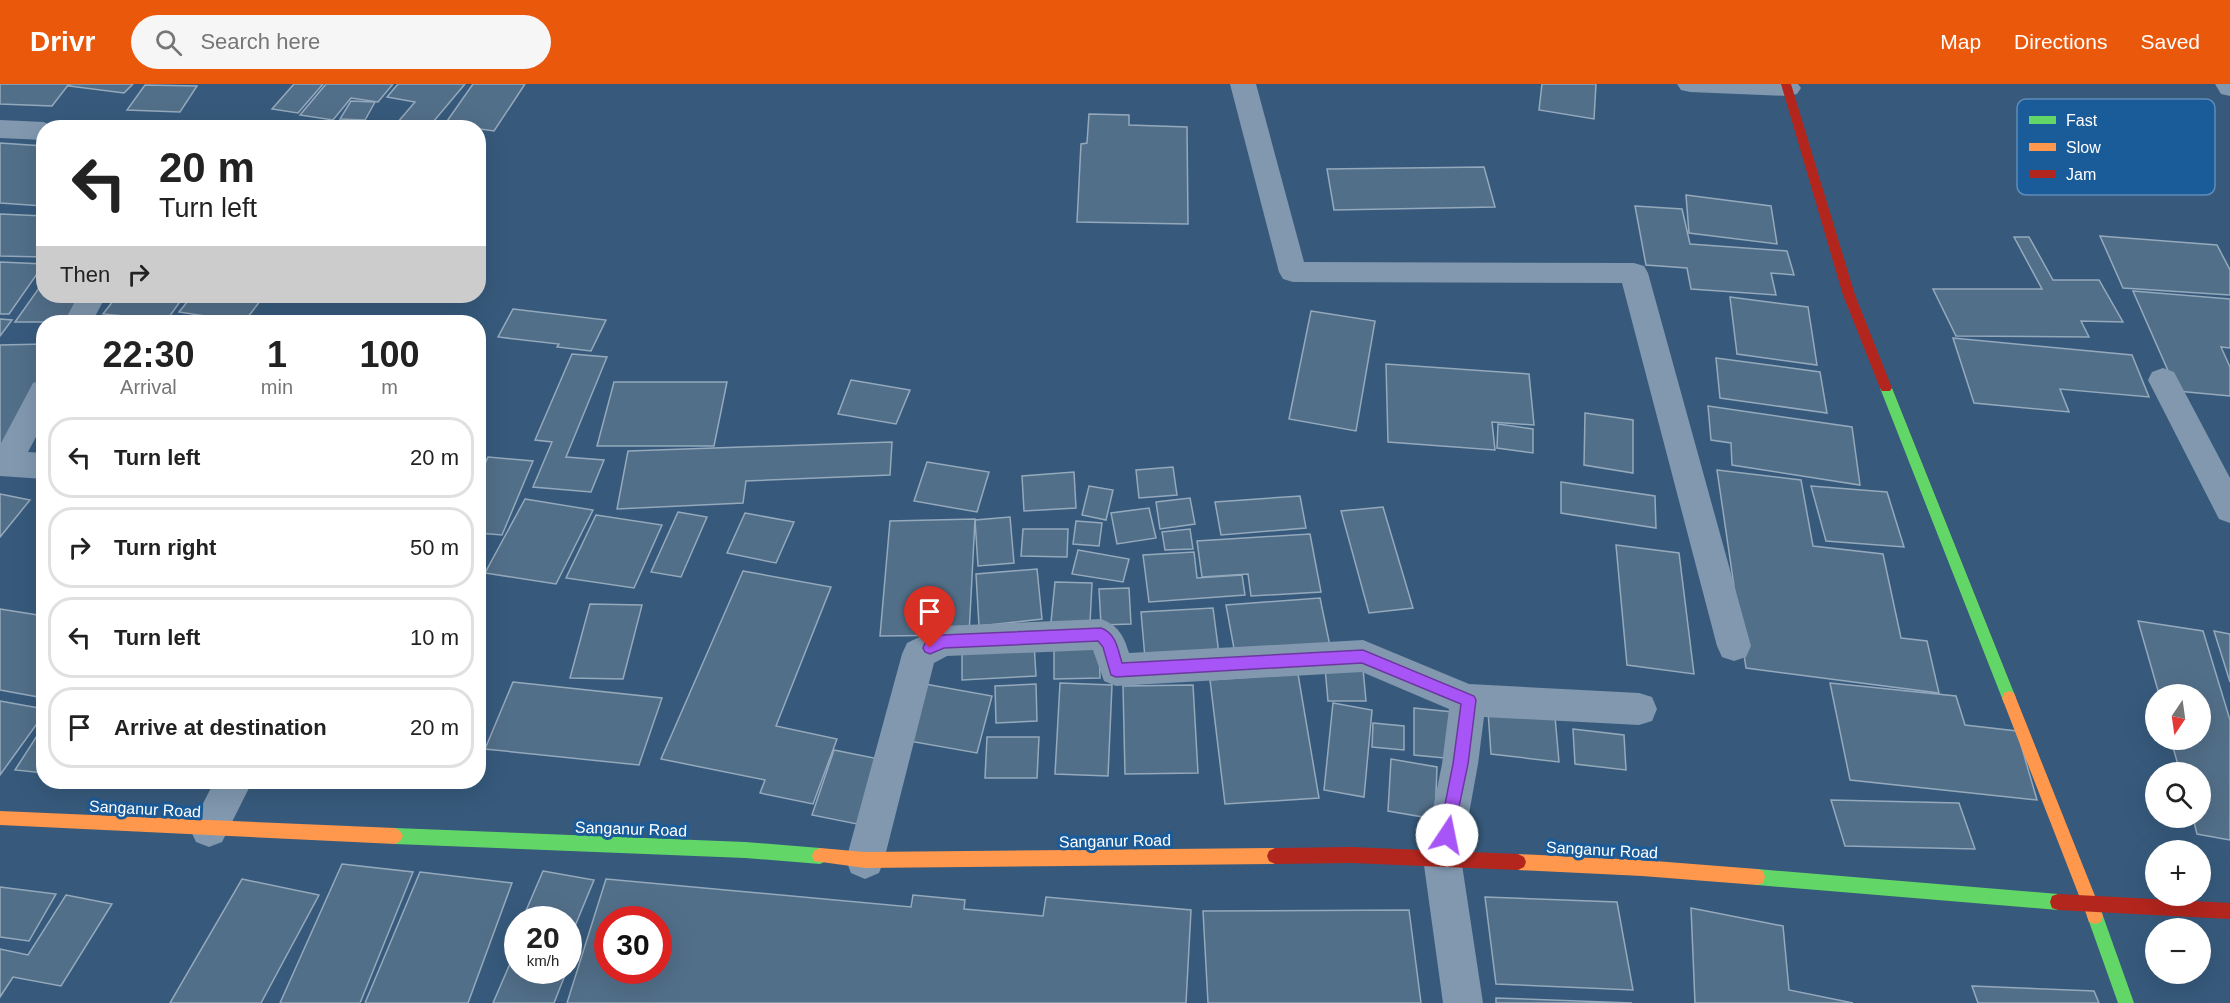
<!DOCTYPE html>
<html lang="en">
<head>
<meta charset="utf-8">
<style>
	:root { --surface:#fff; --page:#f6f6f6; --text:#222; --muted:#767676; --line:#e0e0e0; --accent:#ea580c }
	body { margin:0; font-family:Helvetica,sans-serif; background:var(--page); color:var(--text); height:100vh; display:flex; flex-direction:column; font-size:22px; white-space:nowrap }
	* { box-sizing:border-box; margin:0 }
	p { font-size:20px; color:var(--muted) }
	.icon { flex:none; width:33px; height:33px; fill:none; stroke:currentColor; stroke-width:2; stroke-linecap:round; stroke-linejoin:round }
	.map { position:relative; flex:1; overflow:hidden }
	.details { position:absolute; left:36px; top:231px; width:450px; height:474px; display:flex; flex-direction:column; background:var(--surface); border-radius:24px; box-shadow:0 6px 24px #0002 }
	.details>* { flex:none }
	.guide { position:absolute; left:36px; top:36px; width:450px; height:183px; border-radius:24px; box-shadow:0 6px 24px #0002; background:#fff; color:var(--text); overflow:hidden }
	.needle { width:39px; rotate:193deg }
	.fabs { position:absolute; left:2145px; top:600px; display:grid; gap:12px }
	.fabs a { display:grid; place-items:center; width:66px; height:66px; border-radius:50%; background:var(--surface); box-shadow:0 6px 24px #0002; font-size:30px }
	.speed { position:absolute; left:504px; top:822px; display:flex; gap:12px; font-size:30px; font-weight:700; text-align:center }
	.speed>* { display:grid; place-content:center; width:78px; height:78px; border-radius:50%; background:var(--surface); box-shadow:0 6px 24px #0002; line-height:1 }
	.speed small { font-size:15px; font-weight:400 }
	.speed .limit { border:9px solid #d22; background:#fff; color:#111 }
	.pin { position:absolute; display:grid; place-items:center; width:51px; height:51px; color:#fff; margin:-62px -26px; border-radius:50% 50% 50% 0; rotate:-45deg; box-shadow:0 0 6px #0007 }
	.pin .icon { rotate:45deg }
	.me { position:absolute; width:66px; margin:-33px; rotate:11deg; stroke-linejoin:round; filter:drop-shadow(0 0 4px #0008) }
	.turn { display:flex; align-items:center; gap:21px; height:126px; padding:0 24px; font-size:27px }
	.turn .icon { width:78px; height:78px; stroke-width:2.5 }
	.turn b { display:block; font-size:42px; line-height:51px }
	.then { display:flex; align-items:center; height:57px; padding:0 24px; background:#0003; gap:12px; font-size:22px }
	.eta { display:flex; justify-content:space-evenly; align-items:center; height:102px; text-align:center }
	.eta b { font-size:36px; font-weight:700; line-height:42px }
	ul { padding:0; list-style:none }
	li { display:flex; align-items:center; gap:18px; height:81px; margin:0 12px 9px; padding:0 12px; border:3px solid var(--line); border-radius:24px }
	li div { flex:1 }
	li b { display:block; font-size:22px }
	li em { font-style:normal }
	header { display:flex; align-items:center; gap:36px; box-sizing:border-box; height:84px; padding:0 30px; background:var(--accent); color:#fff }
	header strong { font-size:28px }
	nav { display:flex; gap:33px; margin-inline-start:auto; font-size:21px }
	.search { width:420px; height:54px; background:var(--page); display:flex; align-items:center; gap:15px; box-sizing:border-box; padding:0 21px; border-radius:33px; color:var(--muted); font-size:22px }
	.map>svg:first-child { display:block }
</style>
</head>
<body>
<header>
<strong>Drivr</strong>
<div class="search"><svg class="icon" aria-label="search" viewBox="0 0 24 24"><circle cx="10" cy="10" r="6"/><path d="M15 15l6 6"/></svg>Search here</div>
<nav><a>Map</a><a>Directions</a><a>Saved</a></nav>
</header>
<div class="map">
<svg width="2230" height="919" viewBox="0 0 2230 919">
	<rect width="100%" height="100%" fill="#375a7c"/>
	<g fill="#526f89" stroke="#95a9bc" stroke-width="1.5" fill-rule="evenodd">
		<path d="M0 0H69L52 22 0 20Z"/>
		<path d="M71 0H133L124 9 69 2Z"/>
		<path d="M294 0H323L298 29 272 25Z"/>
		<path d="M326 0H393L378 18 351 14 333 36 300 31Z"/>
		<path d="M398 0H465L428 44 397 39 415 18 387 13Z"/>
		<path d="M473 0H525L494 47 445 40Z"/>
		<path d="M1542 0H1596L1594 35 1539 26Z"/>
		<path d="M145 1 197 2 180 28 127 26Z"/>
		<path d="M351 17 375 18 365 36 340 35Z"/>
		<path d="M1089 30 1129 31V41L1187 43 1188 140 1077 138 1081 60 1087 59Z"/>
		<path d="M0 59 44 62 43 122 0 119Z"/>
		<path d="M1484 83 1495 123 1334 126 1327 85Z"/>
		<path d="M1686 111 1771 122 1777 160 1689 149Z"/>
		<path d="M1635 122 1682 125 1690 160 1787 167 1794 191 1771 189 1776 211 1691 205 1687 184 1646 181Z"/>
		<path d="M0 130 44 132V139L38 147H44V173L0 172Z"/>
		<path d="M2100 152 2217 161 2230 186V211L2123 204Z"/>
		<path d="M2014 153H2029L2053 196H2099L2123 238 2081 237 2089 253 1956 252 1933 205H2042Z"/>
		<path d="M0 178 44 180 9 230H0Z"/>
		<path d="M44 197V212H85L67 238H15Z"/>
		<path d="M2133 207 2230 215V264L2221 263 2230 283V312L2177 307Z"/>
		<path d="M117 212H184L167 236 103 230Z"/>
		<path d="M192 212H264L244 238 179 228Z"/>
		<path d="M1730 213 1808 223 1817 281 1737 270Z"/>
		<path d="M513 225 606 236 591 267 557 263 559 260 498 253Z"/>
		<path d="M1311 227 1375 237 1356 347 1289 335Z"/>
		<path d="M0 235 12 236 0 252Z"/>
		<path d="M1953 254 2132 271 2149 313 2060 305 2069 328 1974 319Z"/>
		<path d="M44 260V293L8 360H0V261Z"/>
		<path d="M572 270 607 273 566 373 604 376 591 408 533 403 552 358 535 356Z"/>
		<path d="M1716 274 1820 288 1827 329 1720 314Z"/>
		<path d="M1386 280 1529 290 1534 341 1492 338 1495 366 1388 358Z"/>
		<path d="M851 296 910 306 896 340 838 330Z"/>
		<path d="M614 298H727L714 362H597Z"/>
		<path d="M1708 322 1852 343 1860 401 1732 381 1731 359 1711 356Z"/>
		<path d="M1585 329 1633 336V389L1584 381Z"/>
		<path d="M1498 340 1533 345V369L1497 364Z"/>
		<path d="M892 358 890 391 746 397 743 419 617 425 628 367Z"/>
		<path d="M488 373 533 377 502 451 478 449V395Z"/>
		<path d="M927 378 989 388 977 428 914 417Z"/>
		<path d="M1173 383 1177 411 1139 414 1136 386Z"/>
		<path d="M1717 386 1801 396 1813 462 1883 470 1901 554 1927 557 1939 609 1746 584Z"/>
		<path d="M1074 388 1076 424 1024 427 1022 392Z"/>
		<path d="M1561 398 1655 412 1656 444 1561 429Z"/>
		<path d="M1089 402 1113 406 1106 436 1082 431Z"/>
		<path d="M1811 402 1887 408 1904 463 1826 457Z"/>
		<path d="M0 410 30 416 0 453Z"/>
		<path d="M1300 412 1306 444 1221 451 1215 418Z"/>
		<path d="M1190 414 1195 440 1160 445 1156 418Z"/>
		<path d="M525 415 593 426 556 500 485 489Z"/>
		<path d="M1383 423 1413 524 1369 529 1341 427Z"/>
		<path d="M1149 424 1156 454 1117 460 1111 429Z"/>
		<path d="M678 428 707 433 681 493 651 488Z"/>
		<path d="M745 429 794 438 776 479 727 469Z"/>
		<path d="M596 431 662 441 634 504 566 494Z"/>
		<path d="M1010 433 1014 479 978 482 975 436Z"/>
		<path d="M975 435 969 551 880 552 890 437Z"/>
		<path d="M1076 437 1102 439 1099 462 1073 460Z"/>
		<path d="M1023 445H1068L1067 473 1021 472Z"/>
		<path d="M1190 445 1193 465 1165 466 1162 448Z"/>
		<path d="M1310 450 1321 508 1251 512 1248 490 1202 493 1197 457Z"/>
		<path d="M1616 461 1679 469 1694 590 1627 581Z"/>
		<path d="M1078 466 1129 475 1123 498 1072 490Z"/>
		<path d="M1194 468 1197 494 1242 491 1245 511 1149 518 1143 471Z"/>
		<path d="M1037 485 1042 535 979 542 976 490Z"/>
		<path d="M743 487 831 503 776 642 837 655 813 720 760 709 765 696 661 675Z"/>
		<path d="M1055 498 1092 499 1090 539 1051 538Z"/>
		<path d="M1129 504 1131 540 1101 541 1099 505Z"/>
		<path d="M1320 514 1330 562 1235 570 1226 521Z"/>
		<path d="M590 520 642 521 623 595 570 594Z"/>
		<path d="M1213 524 1219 570 1145 574 1141 528Z"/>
		<path d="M0 525 44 532V614L0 606Z"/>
		<path d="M2138 537 2203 547 2230 636V756L2197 750 2193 734H2200V688H2180L2171 656H2200V610H2159Z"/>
		<path d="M2214 547 2230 550V598Z"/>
		<path d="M1034 559 1036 592 962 596V563Z"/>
		<path d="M1099 561 1100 594 1054 595V563Z"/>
		<path d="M1325 584 1363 585 1366 617H1328Z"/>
		<path d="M1298 590 1319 714 1225 720 1210 596Z"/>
		<path d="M513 598 662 614 639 681 485 665Z"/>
		<path d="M1060 599 1112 601 1108 692 1055 690Z"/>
		<path d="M1830 599 1956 612 1965 641 2017 647 2037 716 1850 696Z"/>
		<path d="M925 600 992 612 977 669 909 657Z"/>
		<path d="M1036 600 1037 637 996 639 995 602Z"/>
		<path d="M1193 601 1198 689 1125 690 1123 602Z"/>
		<path d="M0 617 44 625V630L0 691Z"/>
		<path d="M1333 619 1372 626 1364 713 1324 706Z"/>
		<path d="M1414 624 1453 628 1455 675 1414 671Z"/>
		<path d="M1488 627 1555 633 1559 678 1491 670Z"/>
		<path d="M1373 639 1404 642V666L1372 663Z"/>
		<path d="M44 641V689L15 686Z"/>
		<path d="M1573 645 1624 651 1626 686 1575 680Z"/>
		<path d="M987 653H1039L1037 694H985Z"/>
		<path d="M834 666 879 675 857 740 812 731Z"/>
		<path d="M1391 675 1437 683 1435 735 1388 727Z"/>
		<path d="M1831 716 1959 719 1975 765 1845 762Z"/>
		<path d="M342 780 413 788 360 919H280Z"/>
		<path d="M543 787 594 796 568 859V836H522Z"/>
		<path d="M420 788 512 799 468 919H365Z"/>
		<path d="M242 795 319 811 261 919H170Z"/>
		<path d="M606 795 911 823 913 811 965 816 964 825 1043 832 1046 813 1191 826 1186 919H567ZM608 836H658V886H608Z"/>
		<path d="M0 803 56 810 29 857 0 853Z"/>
		<path d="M66 811 112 820 61 902 13 893 0 913V865L28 871Z"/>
		<path d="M1485 813 1617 818 1633 906 1496 900Z"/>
		<path d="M1691 824 1783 842 1789 906 1853 919H1695Z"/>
		<path d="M1409 826 1421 919H1208L1203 827Z"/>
		<path d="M512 875 518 876V886H567L554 919H493Z"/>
		<path d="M1972 902 2094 907 2099 919H1978Z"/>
		<path d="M1496 914 1632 919H1496Z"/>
	</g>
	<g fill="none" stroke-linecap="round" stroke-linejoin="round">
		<g fill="#8198af" fill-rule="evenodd">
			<path d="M1230 0H1256L1304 178 1634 179 1644 182 1648 189 1751 562 1746 573 1734 577 1722 573 1717 562 1622 199 1293 198 1283 195 1279 188Z"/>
			<path d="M1677 0H1798L1801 4 1797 10 1788 12 1690 8 1681 6Z"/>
			<path d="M2215 0H2230V12L2221 10Z"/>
			<path d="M0 36 44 38 55 44H44V56L0 54Z"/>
			<path d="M78 212H106L92 238H64Z"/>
			<path d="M2163 284 2174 288 2230 394V439L2219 435 2148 296 2152 288Z"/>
			<path d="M44 295V338L28 368 44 369V395L0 392V361L33 299Z"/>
			<path d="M1101 535C1118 541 1124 552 1129 569L1363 556 1469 600 1639 609 1652 613 1657 625 1652 637 1639 641 1484 633 1478 680 1461 774 1483 919H1443L1423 774 1442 680 1449 625 1362 588 1116 602 1104 597 1093 566 947 572 934 579 884 776 879 789 865 795 851 789 846 776 902 570 907 559 942 542Z"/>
			<path d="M214 698H252L222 758 209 763 196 758 190 745Z"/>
		</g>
		<g fill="#63d668" fill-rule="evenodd">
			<path d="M1886 299 1892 304 2016 614 2014 619 2009 621 2004 619 2002 614 1880 304Z"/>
			<path d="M395 744 745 758 820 764 826 767 828 772 826 777 820 780 745 774 395 760 390 757 387 752 390 747Z"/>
			<path d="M1757 785 2058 810 2064 812 2066 818 2064 824 2058 826 1757 801 1751 799 1749 793 1751 787Z"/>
			<path d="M2095 824 2101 826 2103 832 2134 919H2118L2087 832 2089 826Z"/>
		</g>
		<g fill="#ff974d" fill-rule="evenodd">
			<path d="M2009 607 2014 609 2016 614 2103 832 2101 838 2095 840 2089 838 2087 832 2002 614 2004 609Z"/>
			<path d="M0 727 395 744 400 747 403 752 400 757 395 760 0 741Z"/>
			<path d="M820 764 865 768 1275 764 1281 767 1283 772 1281 777 1275 780 865 784 814 777 812 772 814 767Z"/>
			<path d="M1518 770 1642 776 1757 785 1763 787 1765 793 1763 799 1757 801 1642 792 1518 786 1512 783 1510 778 1512 773Z"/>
		</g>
		<g fill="#b3261e" fill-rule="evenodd">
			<path d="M1781 0H1791L1855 211 1892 304 1890 307H1882L1880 304 1843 211Z"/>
			<path d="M1351 763 1518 770 1524 773 1526 778 1524 783 1518 786 1351 779 1275 780 1269 777 1267 772 1269 767 1275 764Z"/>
			<path d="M2058 810 2230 819V835L2058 826 2052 824 2050 818 2052 812Z"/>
		</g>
	</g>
	<path fill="#a855f7" stroke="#6d37a1" stroke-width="1.5" d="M1101 544C1116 549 1118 566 1122 579L1363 566 1474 612 1476 616 1468 680 1452 756 1447 759 1441 756 1439 751 1453 680 1461 620 1362 579 1116 593 1111 591 1103 563 1098 557 944 564 930 570 925 568 923 564 925 559 942 551Z"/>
	<g text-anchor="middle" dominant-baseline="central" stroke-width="6" stroke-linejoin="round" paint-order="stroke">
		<g font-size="16" fill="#fff" stroke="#1a5b99">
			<text transform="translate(145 725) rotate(3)">Sanganur Road</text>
			<text transform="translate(631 745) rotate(2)">Sanganur Road</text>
			<text transform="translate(1115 757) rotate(-1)">Sanganur Road</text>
			<text transform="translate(1602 766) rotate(3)">Sanganur Road</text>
		</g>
	</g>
	<rect x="2017" y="15" width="198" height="96" rx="9" fill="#1a5b99" stroke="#5f8cb8" stroke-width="1.5"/>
	<rect x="2029" y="32" width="27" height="8" fill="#63d668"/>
	<rect x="2029" y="59" width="27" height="8" fill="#ff974d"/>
	<rect x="2029" y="86" width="27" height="8" fill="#b3261e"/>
	<g font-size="16" fill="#fff">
		<text x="2066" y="42">Fast</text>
		<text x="2066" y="69">Slow</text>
		<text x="2066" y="96">Jam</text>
	</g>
</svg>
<div class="fabs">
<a><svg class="needle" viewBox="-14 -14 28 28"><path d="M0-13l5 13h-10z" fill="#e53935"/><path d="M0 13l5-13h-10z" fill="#767676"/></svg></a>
<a><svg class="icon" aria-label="search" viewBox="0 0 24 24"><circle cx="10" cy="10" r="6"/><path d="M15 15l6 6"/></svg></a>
<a>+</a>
<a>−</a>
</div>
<div class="speed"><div>20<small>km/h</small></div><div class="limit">30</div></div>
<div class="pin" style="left:930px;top:564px;background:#d93025"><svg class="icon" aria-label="arrive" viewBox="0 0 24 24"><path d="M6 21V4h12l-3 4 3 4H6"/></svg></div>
<svg class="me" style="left:1447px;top:751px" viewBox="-20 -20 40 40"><circle r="19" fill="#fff"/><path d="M0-13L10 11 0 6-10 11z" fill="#a855f7"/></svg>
<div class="guide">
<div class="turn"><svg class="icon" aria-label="left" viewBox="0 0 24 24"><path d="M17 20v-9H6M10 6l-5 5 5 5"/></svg><div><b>20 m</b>Turn left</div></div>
<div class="then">Then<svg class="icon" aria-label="right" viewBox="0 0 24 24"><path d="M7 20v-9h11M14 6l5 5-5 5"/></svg></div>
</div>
<section class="details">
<div class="eta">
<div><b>22:30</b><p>Arrival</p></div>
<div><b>1</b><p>min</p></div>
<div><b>100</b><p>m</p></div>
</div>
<ul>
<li><svg class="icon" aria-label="left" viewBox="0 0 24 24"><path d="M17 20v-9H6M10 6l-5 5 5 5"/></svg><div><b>Turn left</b></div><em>20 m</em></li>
<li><svg class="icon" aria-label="right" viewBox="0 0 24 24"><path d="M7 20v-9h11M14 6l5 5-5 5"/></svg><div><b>Turn right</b></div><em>50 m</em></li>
<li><svg class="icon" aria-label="left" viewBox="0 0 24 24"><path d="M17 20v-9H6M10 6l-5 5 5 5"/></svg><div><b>Turn left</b></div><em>10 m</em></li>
<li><svg class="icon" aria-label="arrive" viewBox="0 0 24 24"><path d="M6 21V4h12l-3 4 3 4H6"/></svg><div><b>Arrive at destination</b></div><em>20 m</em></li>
</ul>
</section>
</div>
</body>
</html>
